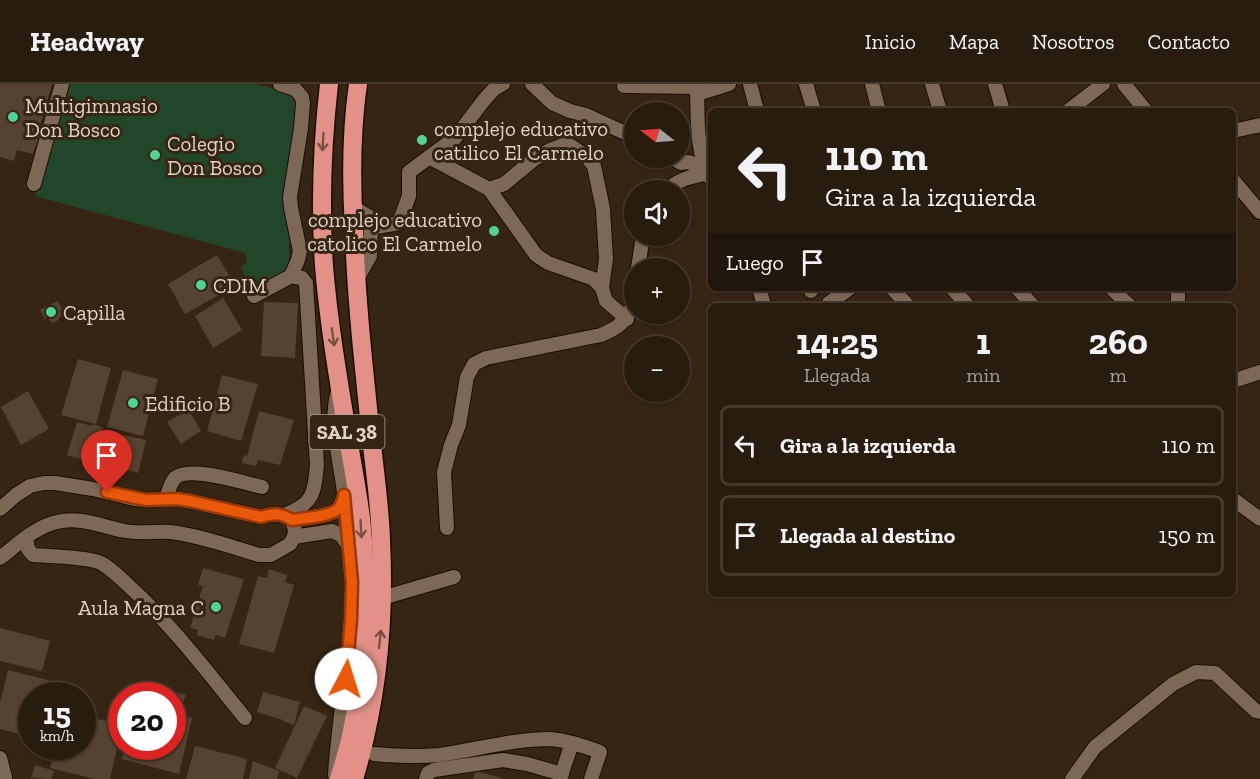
<!DOCTYPE html>
<html lang="es">
<head>
<meta charset="utf-8">
<style>
	:root { --surface:#281c0e; --page:#34291c; --text:#f1f3f6; --muted:#a5a19e; --line:#443a2e }
	body { margin:0; font-family:"Zilla Slab",serif; background:var(--page); color:var(--text); height:100vh; display:flex; flex-direction:column; font-size:22px; white-space:nowrap }
	* { box-sizing:border-box; margin:0 }
	p { font-size:20px; color:var(--muted) }
	.icon { flex:none; width:33px; height:33px; fill:none; stroke:currentColor; stroke-width:2; stroke-linecap:round; stroke-linejoin:round }
	.map { position:relative; flex:1; overflow:hidden }
	.sheet { position:absolute; left:708px; top:219px; width:528px; height:294px; display:flex; flex-direction:column; background:var(--surface); border-radius:9px; box-shadow:0 2px 4px #0004,0 0 0 2px var(--line) }
	.sheet>* { flex:none }
	.banner { position:absolute; left:708px; top:24px; width:528px; height:183px; border-radius:9px; box-shadow:0 2px 4px #0004,0 0 0 2px var(--line); background:#281c0e; color:var(--text); overflow:hidden }
	.needle { width:39px; rotate:287deg }
	.controls { position:absolute; left:624px; top:18px; display:grid; gap:12px }
	.controls a { display:grid; place-items:center; width:66px; height:66px; border-radius:50%; background:var(--surface); box-shadow:0 2px 4px #0004,0 0 0 2px var(--line); font-size:30px }
	.speed { position:absolute; left:18px; top:598px; display:flex; gap:12px; font-size:30px; font-weight:700; text-align:center }
	.speed>* { display:grid; place-content:center; width:78px; height:78px; border-radius:50%; background:var(--surface); box-shadow:0 2px 4px #0004,0 0 0 2px var(--line); line-height:1 }
	.speed small { font-size:15px; font-weight:400 }
	.speed .limit { border:9px solid #d22; background:#fff; color:#111 }
	.pin { position:absolute; display:grid; place-items:center; width:51px; height:51px; color:#fff; margin:-62px -26px; border-radius:50% 50% 50% 0; rotate:-45deg; box-shadow:0 0 6px #0007 }
	.pin .icon { rotate:45deg }
	.me { position:absolute; width:66px; margin:-33px; rotate:5deg; stroke-linejoin:round; filter:drop-shadow(0 0 4px #0008) }
	.turn { display:flex; align-items:center; gap:21px; height:126px; padding:0 18px; font-size:27px }
	.turn .icon { width:78px; height:78px; stroke-width:2.5 }
	.turn b { display:block; font-size:42px; line-height:51px }
	.then { display:flex; align-items:center; height:57px; padding:0 18px; background:#0003; gap:12px; font-size:22px }
	.eta { display:flex; justify-content:space-evenly; align-items:center; height:102px; text-align:center }
	.eta b { font-size:36px; font-weight:800; line-height:42px }
	ul { padding:0; list-style:none }
	li { display:flex; align-items:center; gap:18px; height:81px; margin:0 12px 9px; padding:0 6px; border:3px solid var(--line); border-radius:9px }
	li div { flex:1 }
	li b { display:block; font-size:22px }
	li em { font-style:normal }
	header { display:flex; align-items:center; gap:36px; box-sizing:border-box; height:84px; padding:0 30px; background:var(--surface); border-bottom:2px solid var(--line) }
	header strong { font-size:28px }
	nav { display:flex; gap:33px; margin-inline-start:auto; font-size:21px }
	.map>svg:first-child { display:block }
</style>
</head>
<body>
<header>
<strong>Headway</strong>
<nav><a>Inicio</a><a>Mapa</a><a>Nosotros</a><a>Contacto</a></nav>
</header>
<div class="map">
<svg width="1260" height="695" viewBox="0 0 1260 695">
	<rect width="100%" height="100%" fill="#362513"/>
	<path fill="#22462a" d="M66 0H256L288 9 296 17 298 22 293 156 289 159V176H292L288 186 252 207 241 183 247 179 245 169 35 112Z"/>
	<g fill="#564230">
		<path d="M0 0H52L38 49 41 50 38 63 35 62 33 70 17 66 14 77 0 73Z"/>
		<path d="M217 171 235 202 185 230 168 200Z"/>
		<path d="M223 214 242 246 213 264 195 232Z"/>
		<path d="M58 217 62 225 60 226 62 230 57 237 52 239 47 233 45 235 40 226Z"/>
		<path d="M264 218 298 219 295 274 261 272Z"/>
		<path d="M78 275 111 284 96 340 61 331Z"/>
		<path d="M123 286 158 295 143 352 107 343Z"/>
		<path d="M222 291 258 300 241 357 207 347Z"/>
		<path d="M28 307 49 345 21 361 1 323Z"/>
		<path d="M189 326 201 347 181 360 167 338Z"/>
		<path d="M259 327 294 336 280 381 258 376 256 382 242 379 244 371 247 372Z"/>
		<path d="M77 338 92 342 93 340 103 343 92 378 67 371Z"/>
		<path d="M123 351 146 356 138 389 113 382Z"/>
		<path d="M203 484 244 495 225 554 216 551 214 556 197 551 198 546 190 544 203 502 198 501Z"/>
		<path d="M269 485 287 491 285 498 294 501 274 569 239 560 258 492 267 494Z"/>
		<path d="M0 544 50 557 42 587 0 577Z"/>
		<path d="M8 586 63 600 60 612H32V653L0 645V619Z"/>
		<path d="M174 608 186 611 181 623 172 620Z"/>
		<path d="M263 608 300 618 294 641 283 637V636L257 628Z"/>
		<path d="M304 622 327 632 297 694 275 684Z"/>
		<path d="M172 629 192 634 179 690 122 675 125 663H172Z"/>
		<path d="M82 631 122 641 110 695H95L50 684 56 663H82Z"/>
		<path d="M195 662 247 675 243 695H186Z"/>
		<path d="M253 677 279 687 277 695H249Z"/>
		<path d="M35 681 54 687 51 695 31 694Z"/>
		<path d="M476 687 502 694V695H473Z"/>
	</g>
	<g fill="none" stroke-linecap="round" stroke-linejoin="round">
		<defs>
			<g id="minor">
				<path d="M280 0 295 5 302 13 303 19 301 44 290 113 291 124 300 167 298 176 291 192"/>
				<path d="M532 0 552 19 570 27 586 31 634 53"/>
				<path d="M697 0C698 31 695 68 711 95"/>
				<path d="M750 0 757 27"/>
				<path d="M806 0 814 27"/>
				<path d="M872 0 879 27"/>
				<path d="M932 0 940 27"/>
				<path d="M995 0 1003 27"/>
				<path d="M1124 0 1146 27"/>
				<path d="M624 2 697 3"/>
				<path d="M697 10 729 0"/>
				<path d="M1068 27 1103 0"/>
				<path d="M1233 47 1260 41"/>
				<path d="M429 73 489 105 536 171 548 179 594 195 602 204 606 217 627 235"/>
				<path d="M672 74 681 79 688 78 694 80 699 91"/>
				<path d="M1233 96 1260 128"/>
				<path d="M34 100 62 0"/>
				<path d="M489 105 504 100 533 76 550 66 563 61 571 62 586 72 594 82 603 125 606 175 602 204"/>
				<path d="M668 106C677 95 694 92 708 89"/>
				<path d="M353 123 368 132 371 144 370 172 357 195"/>
				<path d="M371 144 399 139 409 112V88L455 54 484 16 494 5 503 0"/>
				<path d="M638 184 643 152"/>
				<path d="M759 204 764 221"/>
				<path d="M810 204 811 207"/>
				<path d="M892 204 908 222"/>
				<path d="M952 204 968 222"/>
				<path d="M1017 204 1033 222"/>
				<path d="M1111 204 1130 222"/>
				<path d="M254 212 291 192 302 194 306 199 317 381C314 411 313 420 284 431"/>
				<path d="M829 219 850 204"/>
				<path d="M1178 222V204"/>
				<path d="M1233 297 1260 288"/>
				<path d="M166 415C168 409 170 399 175 394 188 381 245 399 262 403"/>
				<path d="M1233 415 1260 435"/>
				<path d="M0 425 16 411 30 402 44 399H55L93 405 134 415 146 416 177 415 190 417 261 433C274 429 281 429 292 436L295 446 294 453 290 460 271 471H259C232 463 198 451 170 448 155 447 140 450 125 447 103 443 80 432 57 438 35 443 18 460 0 474"/>
				<path d="M292 436C302 434 324 433 332 429 339 426 342 419 344 413"/>
				<path d="M447 444 444 388 451 361 459 341 467 293 474 280 486 274 601 251C620 243 625 238 634 219"/>
				<path d="M294 453 332 447 341 451 348 461"/>
				<path d="M26 454 28 465 33 471C49 472 88 473 101 479 112 485 121 495 130 503 173 542 208 589 245 634"/>
				<path d="M382 514 454 493"/>
				<path d="M374 670C396 672 417 673 439 671 476 666 513 655 550 655 567 656 584 662 600 668L591 695"/>
				<path d="M0 674 5 693"/>
				<path d="M335 691C339 626 354 562 352 496 351 465 347 432 343 401 339 372 330 340 337 311"/>
				<path d="M426 695 428 689 434 686 503 676 527 680 562 690"/>
				<path d="M560 695 572 659"/>
				<path d="M1072 695 1095 663 1173 600 1196 588 1215 589 1256 627 1260 628"/>
			</g>
			<g id="highway">
				<path d="M329 0C322 61 320 121 324 182 329 243 340 305 350 366 354 389 358 411 361 434 368 504 367 577 352 647 349 663 344 679 339 695"/>
				<path d="M354 695C377 619 385 537 381 457 380 422 375 388 371 353 364 284 356 215 354 145 351 96 351 48 358 0"/>
			</g>
		</defs>
		<use href="#minor" stroke="#1d0d01" stroke-width="16"/>
		<use href="#highway" stroke="#1d0d01" stroke-width="21"/>
		<use href="#minor" stroke="#7c6855" stroke-width="14"/>
		<use href="#highway" stroke="#e39089" stroke-width="18"/>
	</g>
	<defs><path id="oneway-shaft" d="M-6 0H5M1.5-3L5.5 0L1.5 3" fill="none" stroke-width="1.6" stroke-linecap="round" stroke-linejoin="round" transform="scale(1.5)"/></defs>
	<g stroke="#7b5042">
		<use href="#oneway-shaft" transform="translate(323 58) rotate(93)"/>
		<use href="#oneway-shaft" transform="translate(333 253) rotate(82)"/>
		<use href="#oneway-shaft" transform="translate(361 445) rotate(87)"/>
		<use href="#oneway-shaft" transform="translate(380 555) rotate(-84)"/>
	</g>
	<g fill="none" stroke-linecap="round" stroke-linejoin="round">
		<defs>
			<path id="route" d="M107 408 146 416 177 415 190 417 261 433C274 429 281 429 292 436 304 434 331 433 339 424 342 420 343 416 344 411L352 498 351 535 346 595"/>
		</defs>
		<use href="#route" stroke="#983908" stroke-width="15"/>
		<use href="#route" stroke="#ea580c" stroke-width="10"/>
	</g>
	<g fill="#51d397" stroke="#362513" stroke-width="2">
		<circle cx="13" cy="33" r="6"/>
		<circle cx="422" cy="56" r="6"/>
		<circle cx="155" cy="71" r="6"/>
		<circle cx="494" cy="147" r="6"/>
		<circle cx="201" cy="201" r="6"/>
		<circle cx="51" cy="228" r="6"/>
		<circle cx="133" cy="319" r="6"/>
		<circle cx="216" cy="523" r="6"/>
	</g>
	<g text-anchor="middle" dominant-baseline="central" stroke-width="6" stroke-linejoin="round" paint-order="stroke">
		<rect fill="#362513" stroke="#ac9f92" stroke-width="1.5" x="309.5" y="331" width="75" height="34" rx="4.5"/>
		<g font-size="20" font-weight="bold" fill="#dfd3c8">
			<text x="347" y="348">SAL 38</text>
		</g>
		<g font-size="21" fill="#dfd3c8" stroke="#362513" text-anchor="start">
			<text x="25" y="21">Multigimnasio<tspan x="25" dy="24">Don Bosco</tspan></text>
			<text x="434" y="44">complejo educativo<tspan x="434" dy="24">catilico El Carmelo</tspan></text>
			<text x="167" y="59">Colegio<tspan x="167" dy="24">Don Bosco</tspan></text>
			<text x="482" y="135" text-anchor="end">complejo educativo<tspan x="482" dy="24">catolico El Carmelo</tspan></text>
			<text x="213" y="201">CDIM</text>
			<text x="63" y="228">Capilla</text>
			<text x="145" y="319">Edificio B</text>
			<text x="204" y="523" text-anchor="end">Aula Magna C</text>
		</g>
	</g>
</svg>
<div class="controls">
<a><svg class="needle" viewBox="-14 -14 28 28"><path d="M0-13l5 13h-10z" fill="#e53935"/><path d="M0 13l5-13h-10z" fill="#a5a19e"/></svg></a>
<a><svg class="icon" aria-label="sound" viewBox="0 0 24 24"><path d="M4 9h4l5-4v14l-5-4H4zM17 9q2 3 0 6"/></svg></a>
<a>+</a>
<a>−</a>
</div>
<div class="speed"><div>15<small>km/h</small></div><div class="limit">20</div></div>
<div class="pin" style="left:107px;top:408px;background:#d93025"><svg class="icon" aria-label="arrive" viewBox="0 0 24 24"><path d="M6 21V4h12l-3 4 3 4H6"/></svg></div>
<svg class="me" style="left:346px;top:595px" viewBox="-20 -20 40 40"><circle r="19" fill="#fff"/><path d="M0-13L10 11 0 6-10 11z" fill="#ea580c"/></svg>
<div class="banner">
<div class="turn"><svg class="icon" aria-label="left" viewBox="0 0 24 24"><path d="M17 20v-9H6M10 6l-5 5 5 5"/></svg><div><b>110 m</b>Gira a la izquierda</div></div>
<div class="then">Luego<svg class="icon" aria-label="arrive" viewBox="0 0 24 24"><path d="M6 21V4h12l-3 4 3 4H6"/></svg></div>
</div>
<section class="sheet">
<div class="eta">
<div><b>14:25</b><p>Llegada</p></div>
<div><b>1</b><p>min</p></div>
<div><b>260</b><p>m</p></div>
</div>
<ul>
<li><svg class="icon" aria-label="left" viewBox="0 0 24 24"><path d="M17 20v-9H6M10 6l-5 5 5 5"/></svg><div><b>Gira a la izquierda</b></div><em>110 m</em></li>
<li><svg class="icon" aria-label="arrive" viewBox="0 0 24 24"><path d="M6 21V4h12l-3 4 3 4H6"/></svg><div><b>Llegada al destino</b></div><em>150 m</em></li>
</ul>
</section>
</div>
</body>
</html>
